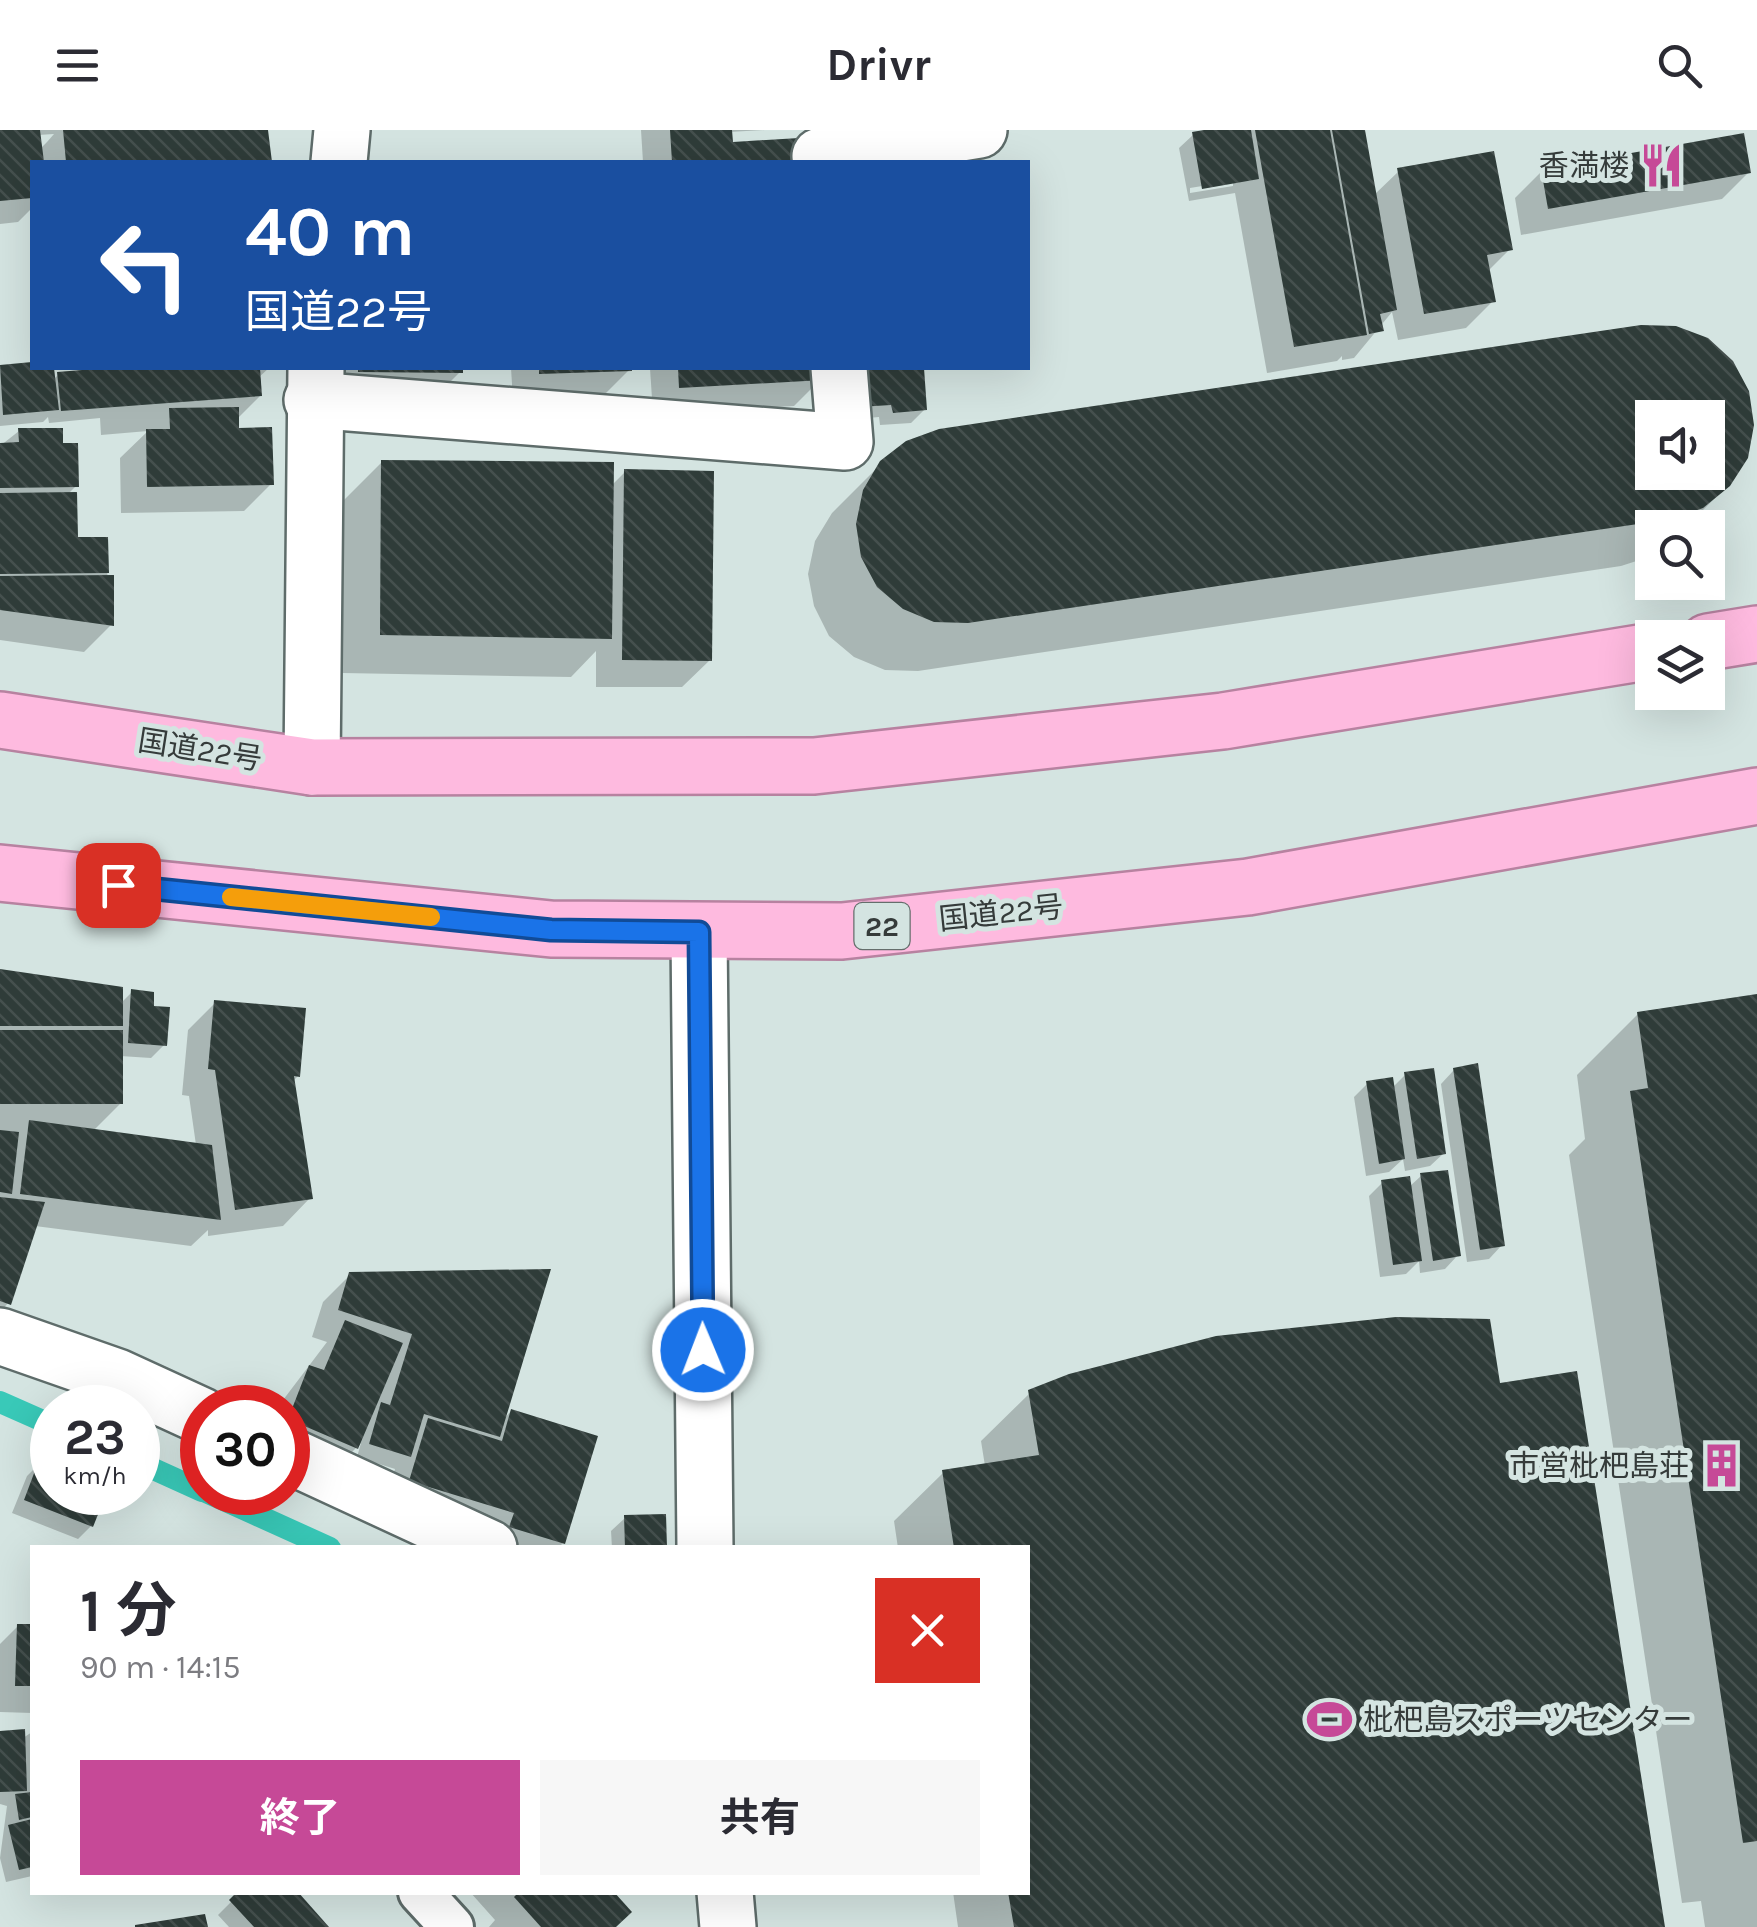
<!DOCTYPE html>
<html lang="ja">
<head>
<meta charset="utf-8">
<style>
	:root { --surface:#fff; --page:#f7f7f7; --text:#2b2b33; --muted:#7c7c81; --accent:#c64997 }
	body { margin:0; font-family:Karla,"Noto Sans JP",sans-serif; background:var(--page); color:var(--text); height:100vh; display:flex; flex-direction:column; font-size:38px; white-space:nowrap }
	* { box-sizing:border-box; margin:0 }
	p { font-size:32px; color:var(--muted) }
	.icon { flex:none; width:55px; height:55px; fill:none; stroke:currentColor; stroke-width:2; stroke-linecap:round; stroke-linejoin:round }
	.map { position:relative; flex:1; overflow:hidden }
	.drawer { position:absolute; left:30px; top:1415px; width:1000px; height:350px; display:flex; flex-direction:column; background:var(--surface); border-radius:0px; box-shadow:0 10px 40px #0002 }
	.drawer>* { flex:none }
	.top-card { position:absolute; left:30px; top:30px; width:1000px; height:210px; border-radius:0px; box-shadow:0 10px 40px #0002; background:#1a4fa0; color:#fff; overflow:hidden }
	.fabs { position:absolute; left:1635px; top:270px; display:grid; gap:20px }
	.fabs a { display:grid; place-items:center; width:90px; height:90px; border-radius:0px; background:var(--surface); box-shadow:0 10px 40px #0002; font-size:50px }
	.speed { position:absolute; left:30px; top:1255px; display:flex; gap:20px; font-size:50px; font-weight:700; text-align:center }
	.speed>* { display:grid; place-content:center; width:130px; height:130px; border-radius:50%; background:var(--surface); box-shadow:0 10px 40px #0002; line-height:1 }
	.speed small { font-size:25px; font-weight:400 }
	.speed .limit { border:15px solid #d22; background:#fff; color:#111 }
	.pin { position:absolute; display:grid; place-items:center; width:85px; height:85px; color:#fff; margin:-42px; border-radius:20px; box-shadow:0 5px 15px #0006 }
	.me { position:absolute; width:110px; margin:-55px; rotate:359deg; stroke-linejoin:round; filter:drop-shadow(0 0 8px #0008) }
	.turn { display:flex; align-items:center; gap:35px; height:210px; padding:0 50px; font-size:45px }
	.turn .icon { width:130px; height:130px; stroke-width:2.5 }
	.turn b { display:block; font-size:70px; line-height:85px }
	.round { display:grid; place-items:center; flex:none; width:105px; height:105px; border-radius:0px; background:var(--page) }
	.summary { display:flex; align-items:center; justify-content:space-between; height:170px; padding:0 50px }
	h1 { font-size:60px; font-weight:700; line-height:75px }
	.primary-button { display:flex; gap:20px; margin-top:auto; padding:20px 50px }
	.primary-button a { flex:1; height:115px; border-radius:0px; background:var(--accent); color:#fff; font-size:40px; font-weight:700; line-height:115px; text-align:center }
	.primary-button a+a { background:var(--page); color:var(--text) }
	header { display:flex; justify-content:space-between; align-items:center; height:130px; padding:0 50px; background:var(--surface); font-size:45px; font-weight:700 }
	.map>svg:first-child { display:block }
</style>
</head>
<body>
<header><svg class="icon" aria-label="menu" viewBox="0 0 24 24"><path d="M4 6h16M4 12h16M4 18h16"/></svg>Drivr<svg class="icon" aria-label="search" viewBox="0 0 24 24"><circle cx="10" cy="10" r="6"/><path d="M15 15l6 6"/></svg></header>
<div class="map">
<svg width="1757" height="1797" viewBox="0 0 1757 1797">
	<defs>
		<pattern id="building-back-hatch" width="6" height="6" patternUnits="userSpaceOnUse" patternTransform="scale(2.5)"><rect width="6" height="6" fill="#2f3c39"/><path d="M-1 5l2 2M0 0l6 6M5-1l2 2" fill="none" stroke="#45504e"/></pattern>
	</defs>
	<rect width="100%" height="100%" fill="#d4e4e1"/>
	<g fill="#0003" fill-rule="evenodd">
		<path d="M0 0H266L270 32H32V78L18 92 0 94ZM54 4 47 12 40 19 38 5Z"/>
		<path d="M641 0H765L729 2 730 15 798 32H643Z"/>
		<path d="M1219 0H1363L1374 65 1399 41 1510 119 1488 141 1493 171 1466 198 1398 210 1392 182 1354 228 1342 230V226L1337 231 1267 243 1235 63 1189 71 1179 18 1193 5ZM1233 51V56L1190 63V58Z"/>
		<path d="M593 30V32H534Z"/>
		<path d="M1542 41 1749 42 1722 69 1521 105 1515 68Z"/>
		<path d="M1731 232 1728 355 1685 398H1652V426L1621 436 918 541 885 540 854 527 829 506 814 476 808 444 815 411 832 383 882 333ZM1652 288H1708V342H1652Z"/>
		<path d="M32 234 52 238 53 250 58 245 101 238H269L258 248 260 266 237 289V300L271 354 244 381 121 383 120 328 148 301 101 305 100 288 49 293 48 287 43 292 0 296V238Z"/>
		<path d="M332 238H460V242L433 269 331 268Z"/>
		<path d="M511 238H629V240L602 267 513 271Z"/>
		<path d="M650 238H820L821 249 794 276 653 284Z"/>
		<path d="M849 238H921L925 279 911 293 880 295 879 287 846 290Z"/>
		<path d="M19 301 60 315 76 356 68 364 75 410H105L111 495 84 522 0 510V316Z"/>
		<path d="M382 332 612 355 625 342 710 530 682 557H596V521L571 547 342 543 343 371Z"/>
		<path d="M0 841 121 873 132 862 151 878 164 915 151 928 120 926 121 973 93 1001 196 1015 189 966 182 965 188 900 215 873 298 946 292 952 310 1068 283 1096 208 1106V1100L191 1116 35 1096 8 1173 0 1182Z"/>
		<path d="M1757 866V1797H1705L1701 1771 1682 1773 1569 1025 1585 1009 1577 945 1638 884Z"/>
		<path d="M1454 940 1502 1115 1489 1129 1467 1132 1441 954Z"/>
		<path d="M1406 944 1444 1023 1430 1036 1405 1041 1403 1029 1389 1042 1366 1046 1354 967 1368 953 1392 958Z"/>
		<path d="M1421 1046 1458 1125 1445 1139 1420 1143 1419 1131 1406 1144 1380 1147 1369 1066 1382 1053 1409 1057Z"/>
		<path d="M547 1142 502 1291 511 1281 563 1413 558 1418H486L383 1378 395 1339 357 1327 361 1313 329 1345 288 1327V1278H277L327 1212 312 1207 323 1172 350 1145Z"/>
		<path d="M1498 1256 1663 1797H958L953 1762H1028V1418H898L894 1391 943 1343 985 1336 981 1311 1030 1263Z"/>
		<path d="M40 1333 52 1338V1362L91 1396 78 1409 12 1383 27 1346Z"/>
		<path d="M625 1388 665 1418H612L611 1401Z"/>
		<path d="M18 1496 32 1497V1583L0 1582V1514Z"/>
		<path d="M32 1602V1746L6 1752 0 1728 7 1676 0 1674V1603L23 1608Z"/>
		<path d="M241 1762 326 1797H229L218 1785Z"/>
		<path d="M470 1762H610L614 1797H489L495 1790Z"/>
	</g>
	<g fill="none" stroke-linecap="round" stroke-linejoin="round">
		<g stroke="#39c9b8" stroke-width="22">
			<path d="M0 1272 52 1295"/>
			<path d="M138 1332 202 1361"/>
			<path d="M206 1362 330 1418"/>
		</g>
	</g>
	<g fill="url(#building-back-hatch)" fill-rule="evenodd">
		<path d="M0 0H40L44 32H32V68L0 71Z"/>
		<path d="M63 0H268L272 32H66Z"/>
		<path d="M670 0H732L733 12 799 8 800 32H672Z"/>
		<path d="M1204 0H1251L1259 49 1202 59 1192 2Z"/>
		<path d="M1255 0H1330L1367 205 1294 217Z"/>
		<path d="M1332 0H1365L1397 180 1380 184 1384 201 1369 204Z"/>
		<path d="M1744 3 1751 43 1548 79 1541 39Z"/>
		<path d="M1494 21 1513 120 1487 125 1496 172 1424 184 1397 38Z"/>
		<path d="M1641 195 1676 196 1708 208 1733 231 1749 261 1754 295 1748 328 1730 356 1703 378 1672 389 968 493 934 492 903 479 877 457 861 427 856 394 863 360 880 331 906 311 939 299ZM1652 288H1708V342H1652Z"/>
		<path d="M32 232V238H54L59 280 3 285 0 235Z"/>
		<path d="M107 238H260L262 266 61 281 57 242Z"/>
		<path d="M358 238H463V243L358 242Z"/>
		<path d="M539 238H632V241L539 244Z"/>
		<path d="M678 238H823V250L679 258Z"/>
		<path d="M855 238H924L927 280 893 283 891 275 859 277Z"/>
		<path d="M239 277V298L272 297 274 355 147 357 146 299H170L169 278Z"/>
		<path d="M18 298H63V313H78L79 357 0 358V313L19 312Z"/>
		<path d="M381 330 614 332 612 509 380 505Z"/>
		<path d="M624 339 714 341 712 531 622 530Z"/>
		<path d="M77 362 78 407H108L109 443 0 444V363Z"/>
		<path d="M114 445V496L0 480V446Z"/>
		<path d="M0 839 123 857V896H0Z"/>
		<path d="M131 859 154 862V876L170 877 167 916 128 913Z"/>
		<path d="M1757 864V1711L1743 1713 1630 961 1648 958 1637 882Z"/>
		<path d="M214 870 306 878 300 947 294 946 313 1069 235 1080 215 940 208 939Z"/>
		<rect x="0" y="900" width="123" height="74"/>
		<path d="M1478 933 1505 1116 1480 1120 1453 938Z"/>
		<path d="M1434 938 1446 1024 1417 1029 1404 942Z"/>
		<path d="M1393 947 1405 1029 1379 1034 1366 951Z"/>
		<path d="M29 990 212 1015 221 1090 20 1064Z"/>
		<path d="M0 1000 19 1002 12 1064 0 1062Z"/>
		<path d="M1448 1040 1461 1126 1433 1131 1420 1043Z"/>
		<path d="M1410 1046 1422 1131 1393 1135 1381 1050Z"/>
		<path d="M0 1067 45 1072 11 1175 0 1171Z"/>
		<path d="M551 1139 500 1307 424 1284 411 1327 369 1314 381 1272 390 1275 412 1204 338 1180 349 1142Z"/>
		<path d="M1396 1187 1490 1189 1500 1253 1577 1241 1665 1797H1014L1008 1762H1028V1418H954L942 1340 1039 1325 1028 1260 1069 1244 1216 1206Z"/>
		<path d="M345 1190 403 1213 358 1319 288 1289 309 1235 324 1240Z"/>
		<path d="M511 1279 598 1306 565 1414 509 1397 514 1383 409 1351 428 1288 502 1311Z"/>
		<path d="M39 1330 52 1335V1362H107L93 1397 24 1370Z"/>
		<path d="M666 1384 667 1418H625L624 1385Z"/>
		<path d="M17 1494H32V1556H15Z"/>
		<path d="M25 1599 27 1661 0 1662V1601Z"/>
		<path d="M32 1662V1687L19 1690 15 1664Z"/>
		<path d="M32 1689V1737L19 1740 8 1695Z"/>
		<path d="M237 1762H298L329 1797H254L229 1770Z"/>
		<path d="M519 1762H614L632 1782 616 1797H541L514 1767Z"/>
		<path d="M205 1784 208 1797H135V1795Z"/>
	</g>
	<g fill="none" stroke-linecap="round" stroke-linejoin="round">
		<defs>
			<path id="service" d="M420 1762 452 1797"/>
			<g id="minor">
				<path d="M820 26 979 0"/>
				<path d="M339 32 342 0"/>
				<path d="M312 270 845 312 839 238"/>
				<path d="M312 637 316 238"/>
				<path d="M699 802 705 1418"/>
				<path d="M0 1206 117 1247 202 1286"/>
				<path d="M288 1325 489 1418"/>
				<path d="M725 1762 728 1797"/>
			</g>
			<g id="trunk">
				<path d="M1708 512 1757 504"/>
				<path d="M0 590 312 637 814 636 1223 591 1652 521"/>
				<path d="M0 743 551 799 842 801 1248 757 1757 666"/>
			</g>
		</defs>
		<use href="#service" stroke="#5e6c6a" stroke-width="48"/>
		<use href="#minor" stroke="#5e6c6a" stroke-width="60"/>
		<use href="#trunk" stroke="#b782a0" stroke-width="60"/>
		<use href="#service" stroke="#fff" stroke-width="42"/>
		<use href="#minor" stroke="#fff" stroke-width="55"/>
		<use href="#trunk" stroke="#febadf" stroke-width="55"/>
	</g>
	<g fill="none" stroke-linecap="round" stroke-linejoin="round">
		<defs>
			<path id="route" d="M118 755 551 800 699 802 703 1220"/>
		</defs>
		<use href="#route" stroke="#114b97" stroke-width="25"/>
		<use href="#route" stroke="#1a73e8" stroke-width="18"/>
		<path stroke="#f59e0b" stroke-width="18" d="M231 767 431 787"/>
	</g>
	<defs>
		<symbol id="restaurant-bare" viewBox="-9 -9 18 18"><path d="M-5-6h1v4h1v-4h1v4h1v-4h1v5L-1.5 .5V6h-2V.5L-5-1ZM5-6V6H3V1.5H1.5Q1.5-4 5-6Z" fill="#c64997" stroke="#d4e4e1" stroke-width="2.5" paint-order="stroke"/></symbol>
		<symbol id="building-bare" viewBox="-9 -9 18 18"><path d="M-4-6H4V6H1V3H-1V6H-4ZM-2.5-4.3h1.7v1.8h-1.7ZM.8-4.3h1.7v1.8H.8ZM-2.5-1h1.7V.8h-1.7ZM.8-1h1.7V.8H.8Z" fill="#c64997" stroke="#d4e4e1" stroke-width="2.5" paint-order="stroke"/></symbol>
		<symbol id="stadium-bare" viewBox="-9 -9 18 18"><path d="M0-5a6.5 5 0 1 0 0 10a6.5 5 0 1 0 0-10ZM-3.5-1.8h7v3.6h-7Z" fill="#c64997" stroke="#d4e4e1" stroke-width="2.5" paint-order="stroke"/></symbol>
	</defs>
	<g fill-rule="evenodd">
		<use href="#restaurant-bare" x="1630" y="4" width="63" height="63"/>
		<use href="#building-bare" x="1690" y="1304" width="63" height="63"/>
		<use href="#stadium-bare" x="1298" y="1558" width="63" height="63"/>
	</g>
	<g text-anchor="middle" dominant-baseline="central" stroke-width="10" stroke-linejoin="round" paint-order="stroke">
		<rect fill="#d4e4e1" stroke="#656e6c" stroke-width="2.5" x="854.5" y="773" width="55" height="46" rx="8"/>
		<g font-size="28" font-weight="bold" fill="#353b3a">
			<text x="882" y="796">22</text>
		</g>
		<g font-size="30" fill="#353b3a" stroke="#d4e4e1" text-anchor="end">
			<text x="1629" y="36">香満楼</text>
			<text x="1689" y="1336">市営枇杷島荘</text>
			<text x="1363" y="1590" text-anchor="start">枇杷島スポーツセンター</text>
		</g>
		<g font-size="30" fill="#353b3a" stroke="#d4e4e1">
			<text transform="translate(200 620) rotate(9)">国道22号</text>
			<text transform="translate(1001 783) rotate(-6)">国道22号</text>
		</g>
	</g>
</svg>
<div class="fabs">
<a><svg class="icon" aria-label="sound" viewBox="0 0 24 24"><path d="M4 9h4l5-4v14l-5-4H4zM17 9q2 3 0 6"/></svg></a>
<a><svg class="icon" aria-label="search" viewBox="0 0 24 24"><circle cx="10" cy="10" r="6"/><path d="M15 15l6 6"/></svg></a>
<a><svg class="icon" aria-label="layers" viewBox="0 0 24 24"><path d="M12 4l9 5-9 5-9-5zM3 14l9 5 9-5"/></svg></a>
</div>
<div class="speed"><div>23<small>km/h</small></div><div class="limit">30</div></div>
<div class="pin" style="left:118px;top:755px;background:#d93025"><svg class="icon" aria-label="arrive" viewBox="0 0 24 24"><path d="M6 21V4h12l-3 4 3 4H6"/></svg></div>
<svg class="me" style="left:703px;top:1220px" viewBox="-20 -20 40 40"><circle r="17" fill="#1a73e8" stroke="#fff" stroke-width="3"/><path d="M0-11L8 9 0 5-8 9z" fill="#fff"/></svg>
<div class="top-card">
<div class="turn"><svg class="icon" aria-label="left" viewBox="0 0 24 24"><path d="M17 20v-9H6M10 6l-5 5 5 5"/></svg><div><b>40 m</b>国道22号</div></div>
</div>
<section class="drawer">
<div class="summary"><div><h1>1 分</h1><p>90 m · 14:15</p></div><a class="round" style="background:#d93025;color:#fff"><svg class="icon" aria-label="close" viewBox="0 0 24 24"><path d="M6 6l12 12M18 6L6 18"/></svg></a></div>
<div class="primary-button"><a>終了</a><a>共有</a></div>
</section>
</div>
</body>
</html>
